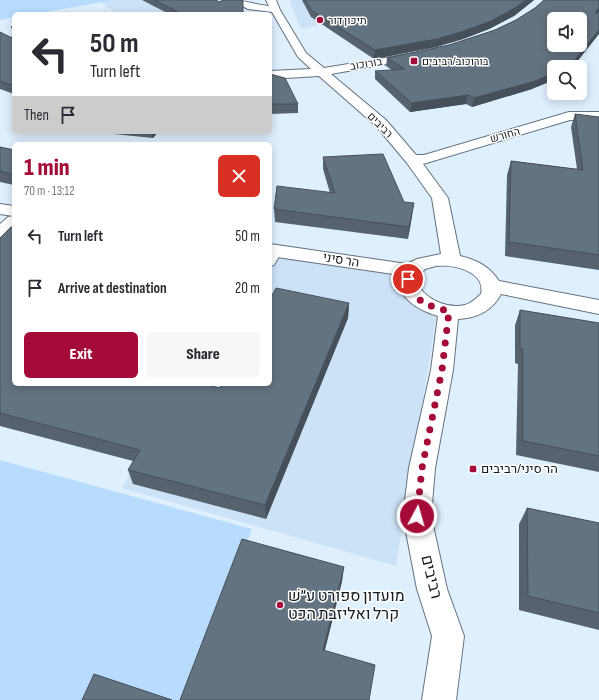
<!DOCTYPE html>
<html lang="en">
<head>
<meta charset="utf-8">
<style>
	:root { --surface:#fff; --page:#f7f7f7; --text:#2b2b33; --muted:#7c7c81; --accent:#a50b38 }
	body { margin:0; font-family:"Sofia Sans Condensed",Heebo,sans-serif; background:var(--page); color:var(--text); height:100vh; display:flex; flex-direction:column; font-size:15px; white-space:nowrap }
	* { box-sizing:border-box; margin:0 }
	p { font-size:13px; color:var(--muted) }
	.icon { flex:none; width:22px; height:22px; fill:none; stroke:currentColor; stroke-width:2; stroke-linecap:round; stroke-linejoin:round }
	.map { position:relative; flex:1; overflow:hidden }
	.sheet { position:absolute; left:12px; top:142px; width:260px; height:244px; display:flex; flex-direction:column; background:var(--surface); border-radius:6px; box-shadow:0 2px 10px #0003 }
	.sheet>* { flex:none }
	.hud { position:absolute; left:12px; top:12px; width:260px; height:122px; border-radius:6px; box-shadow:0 2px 10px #0003; background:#fff; color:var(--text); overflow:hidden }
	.tools { position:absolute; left:547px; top:12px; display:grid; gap:8px }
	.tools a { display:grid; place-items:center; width:40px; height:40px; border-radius:6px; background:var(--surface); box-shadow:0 2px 10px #0003; font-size:20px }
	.pin { position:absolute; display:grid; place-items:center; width:34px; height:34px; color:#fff; margin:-17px; border:2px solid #fff; border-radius:50%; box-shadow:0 1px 4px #0007 }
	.me { position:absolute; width:44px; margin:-22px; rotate:6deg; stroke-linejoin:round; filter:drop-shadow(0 0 3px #0008) }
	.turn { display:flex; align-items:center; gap:14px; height:84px; padding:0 12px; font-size:18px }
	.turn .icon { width:52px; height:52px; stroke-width:2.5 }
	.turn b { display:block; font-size:28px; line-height:34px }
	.then { display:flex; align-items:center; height:38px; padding:0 12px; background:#0003; gap:8px; font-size:15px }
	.round { display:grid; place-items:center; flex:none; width:42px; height:42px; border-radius:6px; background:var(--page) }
	.summary { display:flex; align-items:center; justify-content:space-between; height:68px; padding:0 12px }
	h1 { font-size:24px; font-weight:800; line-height:30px; color:var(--accent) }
	.primary-button { display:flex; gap:8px; margin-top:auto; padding:8px 12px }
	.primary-button a { flex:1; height:46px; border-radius:6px; background:var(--accent); color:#fff; font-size:16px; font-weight:800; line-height:46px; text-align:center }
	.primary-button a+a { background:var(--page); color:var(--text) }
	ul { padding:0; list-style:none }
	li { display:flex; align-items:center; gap:12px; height:52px; padding:0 12px }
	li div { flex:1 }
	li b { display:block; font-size:15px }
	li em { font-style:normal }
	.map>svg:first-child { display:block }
</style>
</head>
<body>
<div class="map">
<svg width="599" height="700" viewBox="0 0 599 700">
	<rect width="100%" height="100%" fill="#deeffe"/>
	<g fill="#cce3f7">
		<path d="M114 0H210L240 14H118L100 2Z"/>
		<path d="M289 0H403L382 11 301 29Z"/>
		<path d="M270 255 403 276 437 313 396 566 122 488 180 384H270Z"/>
	</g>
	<g fill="#b7dcfd">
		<path d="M0 0H114L34 14H14V17L0 20Z"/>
		<path d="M0 460 252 529 189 700H0Z"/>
	</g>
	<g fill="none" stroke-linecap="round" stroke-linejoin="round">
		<defs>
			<path id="service" d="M277 248 282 251 274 265 270 266V254L273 249Z"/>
			<g id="minor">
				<path d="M231 0C244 0 256 5 269 6L266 0H276L280 10 306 53 324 68 415 53 419 54 421 56 419 58 415 59 331 74 386 120 416 155H424L569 112H599V120H570L423 164 448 198 460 256C477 260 489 266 499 281L599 300V314L501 294C492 311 477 318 458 319L453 370 435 468 431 516 447 589 464 636 456 700H422L432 636 417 589 403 516 409 468 431 370 438 316C420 311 395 298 400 275L270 256V244L407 264 417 259 441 254 432 198 407 163 376 126 319 76 270 79V71L311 69 298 57 272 12 248 9ZM436 266C453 264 486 271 481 294 476 298 472 303 465 305 450 309 429 301 420 288L419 276 425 269Z"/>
				<path d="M0 204 14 206V230L6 238 0 239V224L8 217 13 216 0 214Z"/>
			</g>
		</defs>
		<use href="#service" stroke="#64727f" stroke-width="2"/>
		<use href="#minor" stroke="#64727f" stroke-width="2"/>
		<use href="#service" fill="#fff" fill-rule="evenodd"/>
		<use href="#minor" fill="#fff" fill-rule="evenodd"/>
	</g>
	<g fill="#56636e">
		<path d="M142 0H216L244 14H169Z"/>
		<path d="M302 0H534L514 16 489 29 463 39 436 47 374 59 311 17Z"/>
		<path d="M599 0V12L532 89 472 107 466 104 410 112 375 79V71L392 70 386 66 387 58 449 45 495 30 516 20 535 8Z"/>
		<path d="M14 26V94L0 89V32L12 38 13 31 11 27Z"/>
		<path d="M270 74 298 104V113L270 114Z"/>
		<path d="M575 114 599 117V270L505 256 507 175 511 161 577 169 571 127Z"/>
		<path d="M103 132H158L153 138 104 133Z"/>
		<path d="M0 147 14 150V185L0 182Z"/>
		<path d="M323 157 404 202 412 216 408 239 275 222 274 209 330 193 323 169Z"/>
		<path d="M0 238 14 384 220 388 349 303 348 318 266 519 133 484 128 470 133 461 0 426Z"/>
		<path d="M520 310 599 323V472L516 455 518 364 515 363V325Z"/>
		<path d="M527 508 599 523V630L519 610V524Z"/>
	</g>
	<g fill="#46505a">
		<path d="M526 0H534L514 16 489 29 463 39 436 47 374 59 375 50Z"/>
		<path d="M599 8V12L593 20 595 13Z"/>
		<path d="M599 30V34L573 67H565Z"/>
		<path d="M554 73V80L532 89 472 107 474 98Z"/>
		<path d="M468 95 466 104 410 112 412 103Z"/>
		<path d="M152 132H158L153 138Z"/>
		<path d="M414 203 412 216 408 239 409 227Z"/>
		<path d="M349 303 348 318 266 519 265 505Z"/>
		<path d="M344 567 342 582 322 662 323 650Z"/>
	</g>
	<g fill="#647380" stroke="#46505a" fill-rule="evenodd">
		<path d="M154 0H216L219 2 223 0H241L243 1V14H182Z"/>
		<path d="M305 0H526L515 8 491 21 464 31 437 39 375 50 311 10Z"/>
		<path d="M544 0H599V8L595 13 599 14V30L573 62 565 67H554V73L535 81 474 98 468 95 412 103 375 71 405 69 387 58 449 45 495 30 516 20 535 8ZM554 19H580V45H554Z"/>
		<path d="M14 26V86L0 81V32L12 38 13 29 11 27Z"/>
		<path d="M270 74 285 78 298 104H270Z"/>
		<path d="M575 114 599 117V255L509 242 511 161 583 170Z"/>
		<path d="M0 147 14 150V175L0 171Z"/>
		<path d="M383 154 404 202 414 203 409 227 274 209 277 186 335 193 323 157Z"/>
		<path d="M11 227H14V384H203L220 388 222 384H270V299L276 288 349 303 265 505 128 470 140 450 0 413V238Z"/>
		<path d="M520 310 599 323V456L523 441V349H520Z"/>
		<path d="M527 508 599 523V613L528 596Z"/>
		<path d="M242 539 344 567 323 650 375 665 369 700H180Z"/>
		<path d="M94 674 172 700H82Z"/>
	</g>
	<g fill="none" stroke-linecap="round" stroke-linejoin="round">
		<path stroke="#a50b38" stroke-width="7" stroke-dasharray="0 12.6" d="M408 279C411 301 430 307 449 311L442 370 422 468 417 516"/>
	</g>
	<g fill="#a50b38" stroke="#fff" stroke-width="1.5">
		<circle cx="320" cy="20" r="4"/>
		<rect x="410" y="57" width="8" height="8" rx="2"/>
		<rect x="469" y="465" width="8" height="8" rx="2"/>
		<circle cx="280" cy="605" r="4"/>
	</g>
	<g text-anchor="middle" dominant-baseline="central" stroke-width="3" stroke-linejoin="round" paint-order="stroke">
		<g font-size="11" fill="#151b20" stroke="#fff" text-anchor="start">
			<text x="328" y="20">תיכון דור</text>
			<text x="422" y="61">בורוכוב/רביבים</text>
		</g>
		<g font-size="11" fill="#151b20" stroke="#fff">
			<text transform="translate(366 64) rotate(-9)">בורוכוב</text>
			<text transform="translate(380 125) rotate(45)">רביבים</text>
			<text transform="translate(505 135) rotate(-16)">החורש</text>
		</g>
		<g font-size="13" fill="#151b20" stroke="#fff">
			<text transform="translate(341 260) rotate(9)">הר סיני</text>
		</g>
		<g font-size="13" fill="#151b20" stroke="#fff" text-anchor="start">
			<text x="481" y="469">הר סיני/רביבים</text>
		</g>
		<g font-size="16" fill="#151b20" stroke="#fff">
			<text transform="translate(431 577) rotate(76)">רביבים</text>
		</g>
		<g font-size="16" fill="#151b20" stroke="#fff" text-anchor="start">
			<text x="288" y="596">מועדון ספורט ע״שׁ<tspan x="288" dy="18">קרל ואליזבת הכט</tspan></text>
		</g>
	</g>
</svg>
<div class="tools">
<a><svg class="icon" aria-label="sound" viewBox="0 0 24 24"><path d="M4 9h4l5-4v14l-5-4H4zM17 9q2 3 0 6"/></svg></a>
<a><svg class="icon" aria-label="search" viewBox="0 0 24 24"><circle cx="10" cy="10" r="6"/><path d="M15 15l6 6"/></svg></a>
</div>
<div class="pin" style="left:408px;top:279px;background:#d93025"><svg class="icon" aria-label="arrive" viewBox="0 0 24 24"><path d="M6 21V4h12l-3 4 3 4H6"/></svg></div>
<svg class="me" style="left:417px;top:516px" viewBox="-20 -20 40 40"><circle r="17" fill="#a50b38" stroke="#fff" stroke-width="3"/><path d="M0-11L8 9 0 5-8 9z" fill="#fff"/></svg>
<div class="hud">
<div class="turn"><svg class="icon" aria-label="left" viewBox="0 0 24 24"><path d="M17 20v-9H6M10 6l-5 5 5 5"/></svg><div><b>50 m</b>Turn left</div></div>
<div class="then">Then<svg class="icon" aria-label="arrive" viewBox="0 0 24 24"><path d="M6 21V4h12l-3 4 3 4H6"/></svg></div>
</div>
<section class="sheet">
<div class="summary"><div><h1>1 min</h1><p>70 m · 13:12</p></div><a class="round" style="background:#d93025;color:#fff"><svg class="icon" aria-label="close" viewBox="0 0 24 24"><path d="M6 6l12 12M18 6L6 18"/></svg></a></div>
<ul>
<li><svg class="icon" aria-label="left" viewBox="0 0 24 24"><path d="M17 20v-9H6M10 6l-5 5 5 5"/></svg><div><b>Turn left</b></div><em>50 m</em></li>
<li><svg class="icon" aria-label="arrive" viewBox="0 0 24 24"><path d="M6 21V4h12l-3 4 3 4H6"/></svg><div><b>Arrive at destination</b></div><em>20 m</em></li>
</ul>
<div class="primary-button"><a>Exit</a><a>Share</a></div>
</section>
</div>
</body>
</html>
